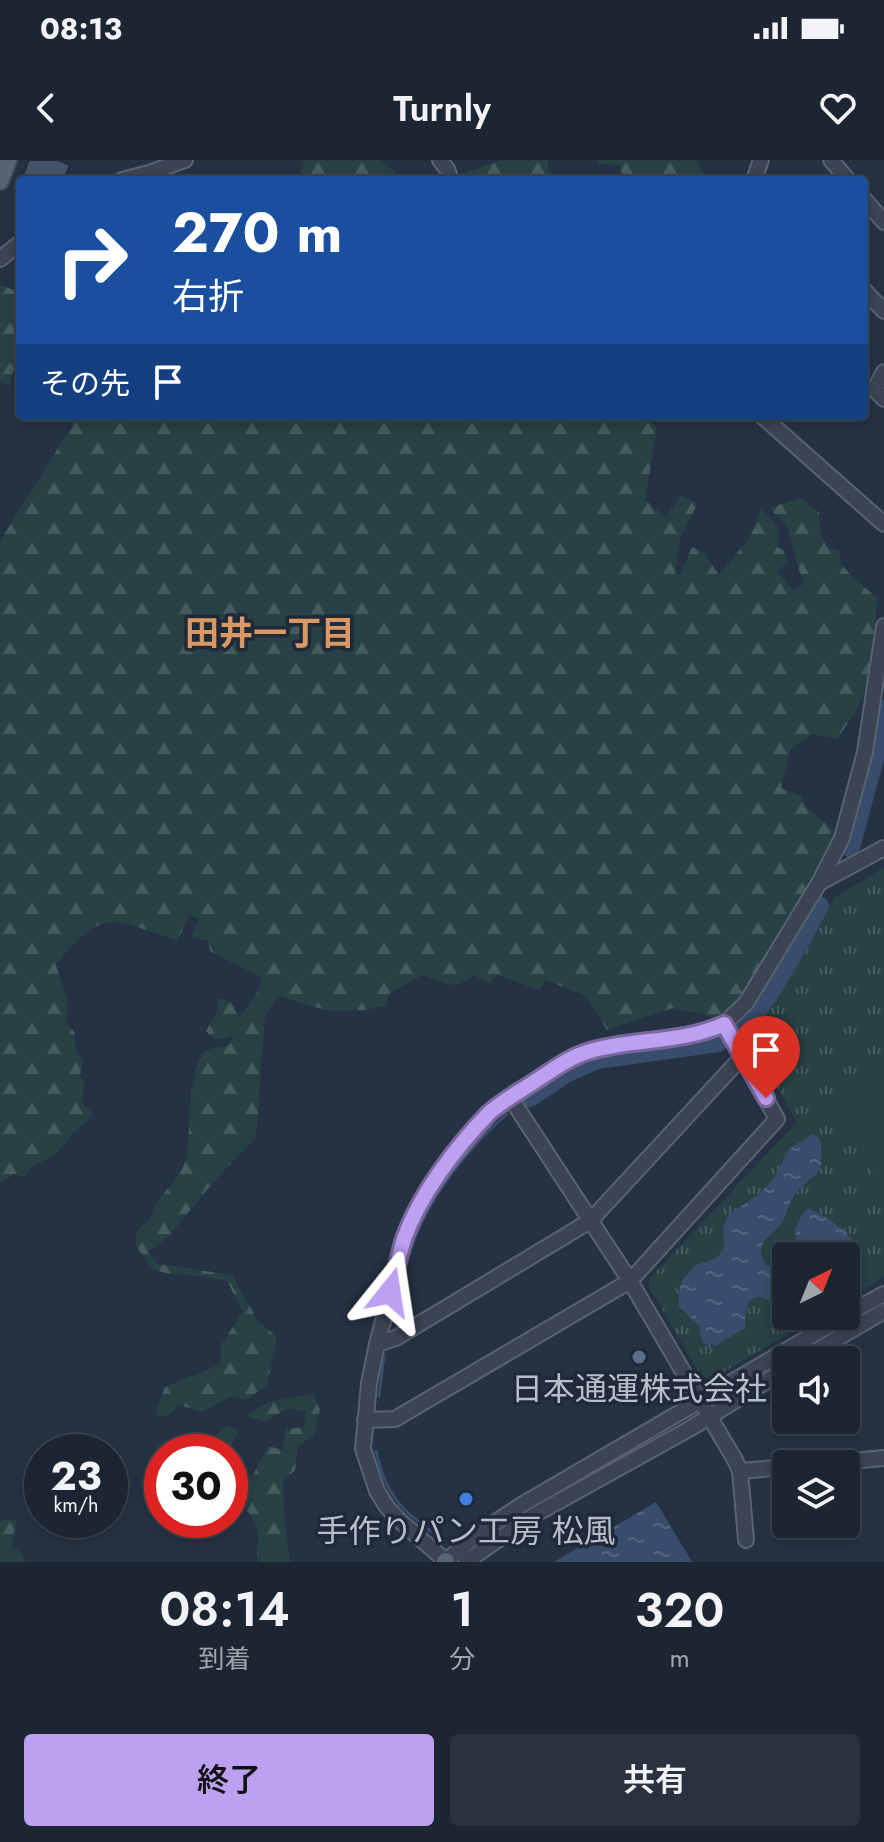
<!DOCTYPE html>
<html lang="ja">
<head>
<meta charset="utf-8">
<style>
	:root { --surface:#1c2632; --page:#29323e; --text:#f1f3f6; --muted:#a0a5ac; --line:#3a434d; --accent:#bca0f2 }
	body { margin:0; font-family:Jost,"Noto Sans JP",sans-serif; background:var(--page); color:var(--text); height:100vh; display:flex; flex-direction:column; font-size:30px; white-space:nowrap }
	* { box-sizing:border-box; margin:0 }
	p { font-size:26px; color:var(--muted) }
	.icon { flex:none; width:44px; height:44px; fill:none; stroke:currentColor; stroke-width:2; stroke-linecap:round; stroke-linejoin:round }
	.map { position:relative; height:1402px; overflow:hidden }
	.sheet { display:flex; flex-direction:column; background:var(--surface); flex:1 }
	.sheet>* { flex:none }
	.hud { position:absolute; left:16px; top:16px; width:852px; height:244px; border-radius:8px; box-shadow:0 4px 12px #0003,0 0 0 2px var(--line); background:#1a4fa0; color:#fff; overflow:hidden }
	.needle { width:52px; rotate:43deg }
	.tools { position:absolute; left:772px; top:1082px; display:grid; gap:16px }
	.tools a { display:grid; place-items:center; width:88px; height:88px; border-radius:8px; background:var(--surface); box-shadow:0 4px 12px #0003,0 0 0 2px var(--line); font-size:40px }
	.speed { position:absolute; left:24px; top:1274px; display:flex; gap:16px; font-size:40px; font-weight:700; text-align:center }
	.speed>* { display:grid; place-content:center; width:104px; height:104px; border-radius:50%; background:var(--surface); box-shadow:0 4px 12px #0003,0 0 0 2px var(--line); line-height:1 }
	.speed small { font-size:20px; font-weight:400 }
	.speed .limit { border:12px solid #d22; background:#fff; color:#111 }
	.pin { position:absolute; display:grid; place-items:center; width:68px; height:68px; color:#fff; margin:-82px -34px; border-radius:50% 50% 50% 0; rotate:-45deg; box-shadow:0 0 8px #0007 }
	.pin .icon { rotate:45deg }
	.me { position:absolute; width:88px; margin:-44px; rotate:15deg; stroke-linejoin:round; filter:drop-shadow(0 0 6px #0008) }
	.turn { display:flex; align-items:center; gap:28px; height:168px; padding:0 24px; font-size:36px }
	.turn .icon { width:104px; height:104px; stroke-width:2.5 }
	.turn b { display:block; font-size:56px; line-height:68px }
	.then { display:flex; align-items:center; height:76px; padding:0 24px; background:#0003; gap:16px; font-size:30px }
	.eta { display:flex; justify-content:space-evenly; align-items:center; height:136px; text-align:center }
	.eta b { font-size:48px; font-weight:600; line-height:56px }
	.primary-button { display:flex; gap:16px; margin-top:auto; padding:16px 24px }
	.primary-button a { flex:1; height:92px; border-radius:8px; background:var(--accent); color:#111; font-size:32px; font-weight:600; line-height:92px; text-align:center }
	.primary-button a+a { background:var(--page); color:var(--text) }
	.status { display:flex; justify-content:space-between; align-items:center; height:56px; padding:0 40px; background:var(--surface); direction:ltr }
	.status svg { height:22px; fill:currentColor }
	header { display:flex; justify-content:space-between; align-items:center; height:104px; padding:0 24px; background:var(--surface); font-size:36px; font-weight:600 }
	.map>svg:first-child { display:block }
</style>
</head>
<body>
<div class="status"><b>08:13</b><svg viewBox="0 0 49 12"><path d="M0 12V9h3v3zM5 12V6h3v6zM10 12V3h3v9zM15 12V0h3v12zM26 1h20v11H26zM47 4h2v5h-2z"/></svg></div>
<header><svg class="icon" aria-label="back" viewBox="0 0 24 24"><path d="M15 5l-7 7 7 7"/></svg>Turnly<svg class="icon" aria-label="heart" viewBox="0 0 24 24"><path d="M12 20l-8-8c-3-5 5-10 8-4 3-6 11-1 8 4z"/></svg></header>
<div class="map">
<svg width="884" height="1402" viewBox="0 0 884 1402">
	<defs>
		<pattern id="forest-firs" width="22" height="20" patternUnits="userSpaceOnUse" patternTransform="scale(2)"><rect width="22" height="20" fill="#284144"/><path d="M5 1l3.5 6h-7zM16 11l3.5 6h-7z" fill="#455b5e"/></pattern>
		<pattern id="park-tufts" width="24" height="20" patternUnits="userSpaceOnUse" patternTransform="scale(2)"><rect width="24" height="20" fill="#284144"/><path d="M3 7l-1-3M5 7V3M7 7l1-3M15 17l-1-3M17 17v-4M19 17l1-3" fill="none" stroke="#455b5e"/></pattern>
		<pattern id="water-ripples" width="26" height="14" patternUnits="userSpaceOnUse" patternTransform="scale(2)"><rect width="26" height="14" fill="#384d6b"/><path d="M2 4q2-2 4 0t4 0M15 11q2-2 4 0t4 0" fill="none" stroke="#53657f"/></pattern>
	</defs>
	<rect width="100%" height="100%" fill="#253243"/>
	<g fill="url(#forest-firs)">
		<path d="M304 0H380L394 12 392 20H309L301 14Z"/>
		<path d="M502 0H548L549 11 558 20H459L458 15Z"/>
		<path d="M598 0H695L709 20H623L620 5 599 4Z"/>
		<path d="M0 125 20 132V188L9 225 0 222Z"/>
		<path d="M78 256H645L657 267 645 340 666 357 680 336 698 343 681 376 675 413 680 415 692 387 704 393 719 415 750 377 761 349C775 363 782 366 777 387L783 390 789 402 777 411 794 431 803 424 787 366 769 348 800 338 819 352 821 374 827 387 840 391 841 404 850 414 878 439 867 528 855 553 837 579 812 574 790 590 781 628 802 636 805 646 836 672 813 722 735 843 718 858 673 848 607 870 586 836 545 820 539 830 497 815 490 824 473 815C454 833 444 822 423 815L389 834 386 845 366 850 329 851 278 836 265 855 256 977 217 1018 167 1078 148 1092 158 1104 232 1115 258 1161 277 1177 267 1225 246 1240 230 1237 201 1252 177 1244C174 1253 169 1256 159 1257L156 1251 165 1227 221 1204V1185L243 1151 227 1121C215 1119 204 1116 192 1115 176 1113 160 1116 147 1104V1100C138 1091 130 1081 139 1069 141 1065 146 1064 149 1061 152 1056 153 1049 156 1044 166 1029 182 1016 186 998 192 976 186 904 206 891 213 887 221 886 229 886L233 876 226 879H213L206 871 218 849 217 838C236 842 232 842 239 857L256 835 263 818 210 791 208 781 191 777 199 759 189 754 178 781C162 776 133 764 117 762 93 759 69 788 56 805L67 840 66 862 75 873V888L83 901 80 915 85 925 81 943 94 954 73 973 57 993 31 1008 24 1017 14 1014 0 1024V381Z"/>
		<path d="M313 1234 320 1250 315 1275 298 1286 295 1310 283 1321 284 1352 290 1402H258C256 1394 258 1389 258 1381 259 1366 252 1354 241 1345H230V1300L239 1316 253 1315 268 1286 282 1290 286 1269 304 1267 306 1251 286 1249 266 1262 251 1258 248 1254 269 1242Z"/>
		<path d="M228 1265 238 1271 228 1292H162V1305L154 1294 156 1286 172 1278 196 1290Z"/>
		<path d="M0 1360H16L12 1387 21 1392 26 1402H0Z"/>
	</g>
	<path fill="url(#park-tufts)" d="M884 708V1117L846 1140V1096H786V1156H818L712 1219 702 1218 649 1127 650 1118 797 962 747 874 825 746 829 747 835 737Z"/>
	<path fill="#284144" d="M884 903V1032L834 946 839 931Z"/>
	<g fill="url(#water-ripples)">
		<path d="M813 974C820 978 821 981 821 989 823 1018 815 1013 798 1030 789 1040 788 1053 781 1064 774 1073 765 1077 761 1088 760 1104 772 1114 786 1105V1146C770 1146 771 1139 761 1137 744 1134 745 1158 745 1168L715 1186 711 1183V1189H708V1185L702 1182 699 1165 679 1147V1130L683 1119 696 1105 715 1099 724 1090 723 1068 728 1055 758 1035 774 1018 789 989Z"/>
		<path d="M808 1048C830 1058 847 1070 860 1091L858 1097 846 1107V1096H793C798 1076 791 1065 808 1048Z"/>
		<path d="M656 1342 692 1402H554Z"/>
	</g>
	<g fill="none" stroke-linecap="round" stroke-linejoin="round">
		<g stroke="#384d6b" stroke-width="3">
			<path d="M390 1166C397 1139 403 1110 413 1083 430 1036 469 986 507 954"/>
			<path d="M379 1236 384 1196"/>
			<path d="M376 1291C386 1340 406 1353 444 1381"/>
		</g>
		<g stroke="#384d6b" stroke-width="20">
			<path d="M850 687 881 573 884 550"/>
			<path d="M741 870C773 833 795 789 819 746"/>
			<path d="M530 937 566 913 597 899 718 882"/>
		</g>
	</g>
	<path fill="#445265" stroke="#212b3a" stroke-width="2" d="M29 0H58L70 5 64 20H21Z"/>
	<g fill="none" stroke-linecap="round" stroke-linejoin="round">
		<defs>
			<g id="minor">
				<path d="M440 0 447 9 451 20"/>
				<path d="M831 0 848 20"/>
				<path d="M122 20 149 13 185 0"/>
				<path d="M754 20 761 0"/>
				<path d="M864 39 884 62"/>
				<path d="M0 99 20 83"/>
				<path d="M864 130 884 151"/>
				<path d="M884 212 876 227 877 232 884 239"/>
				<path d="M762 256 884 364"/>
				<path d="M819 723 884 688"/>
				<path d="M510 937 630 1121 735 1300 740 1311 746 1380"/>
				<path d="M846 1155 884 1134"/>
				<path d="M377 1184 396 1178 590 1061 742 897"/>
				<path d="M801 1200 884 1151"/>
				<path d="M365 1260 395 1259 630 1121 777 959 724 864"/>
				<path d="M818 1304 884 1298"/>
				<path d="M740 1311 786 1307"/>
				<path d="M446 1401 479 1373 523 1344 845 1156"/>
				<path d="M447 1402 400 1361 387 1347 377 1331 363 1289 369 1223 377 1184 404 1079 415 1052 428 1030 445 1007 491 952 561 905 585 893 611 886 706 872 724 864 746 843 819 723 842 678 865 592 884 466"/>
				<path d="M466 1402 529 1358 691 1268 786 1209"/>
			</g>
			<g id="major">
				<path d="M0 21 8 0"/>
				<path d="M445 1402 446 1401"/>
			</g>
		</defs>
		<use href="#minor" stroke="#586270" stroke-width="18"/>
		<use href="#major" stroke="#444d5c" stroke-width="20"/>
		<use href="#minor" stroke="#3a4453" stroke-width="14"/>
		<use href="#major" stroke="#586373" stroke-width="16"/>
	</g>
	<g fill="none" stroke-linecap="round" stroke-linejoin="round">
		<defs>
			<path id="route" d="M390 1132C395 1114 399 1096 404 1079 420 1034 456 987 489 953 502 941 519 932 534 922 551 911 568 898 587 892 631 878 681 884 724 864L766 938"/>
		</defs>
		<use href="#route" stroke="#7a689d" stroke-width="20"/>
		<use href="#route" stroke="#bca0f2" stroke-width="14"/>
	</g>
	<circle fill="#5c6f8a" stroke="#1f2938" stroke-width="3" cx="639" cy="1197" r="8"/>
	<circle fill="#3f7fe0" stroke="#1f2938" stroke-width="3" cx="466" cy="1339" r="8"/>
	<g text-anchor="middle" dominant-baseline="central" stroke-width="7" stroke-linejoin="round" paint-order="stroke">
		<g font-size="32" fill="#b7bfcd" stroke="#1f2938">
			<text x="639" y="1229">日本通運株式会社</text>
			<text x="466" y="1371">手作りパン工房 松風</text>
		</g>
		<g font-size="34" font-weight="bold" fill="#da9864" stroke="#1f2938">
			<text x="270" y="473">田井一丁目</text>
		</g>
	</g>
</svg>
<div class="tools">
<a><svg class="needle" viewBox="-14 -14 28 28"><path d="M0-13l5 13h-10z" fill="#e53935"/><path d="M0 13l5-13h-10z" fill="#a0a5ac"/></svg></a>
<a><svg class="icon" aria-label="sound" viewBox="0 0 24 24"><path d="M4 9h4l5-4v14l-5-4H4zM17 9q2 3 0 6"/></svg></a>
<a><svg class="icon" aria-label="layers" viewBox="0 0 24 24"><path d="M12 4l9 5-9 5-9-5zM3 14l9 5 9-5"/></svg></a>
</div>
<div class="speed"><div>23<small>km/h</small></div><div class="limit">30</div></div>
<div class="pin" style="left:766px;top:938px;background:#d93025"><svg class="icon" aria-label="arrive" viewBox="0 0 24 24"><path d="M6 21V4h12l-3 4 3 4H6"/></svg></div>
<svg class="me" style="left:390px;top:1132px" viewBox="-20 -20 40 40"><path d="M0-17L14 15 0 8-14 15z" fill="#bca0f2" stroke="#fff" stroke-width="4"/></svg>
<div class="hud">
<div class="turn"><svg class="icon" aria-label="right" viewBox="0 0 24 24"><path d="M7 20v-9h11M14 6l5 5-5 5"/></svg><div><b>270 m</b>右折</div></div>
<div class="then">その先<svg class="icon" aria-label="arrive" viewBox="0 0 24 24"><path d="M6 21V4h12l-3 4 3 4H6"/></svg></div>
</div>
</div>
<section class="sheet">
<div class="eta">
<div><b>08:14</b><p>到着</p></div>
<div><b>1</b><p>分</p></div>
<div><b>320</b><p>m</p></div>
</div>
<div class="primary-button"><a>終了</a><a>共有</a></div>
</section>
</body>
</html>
